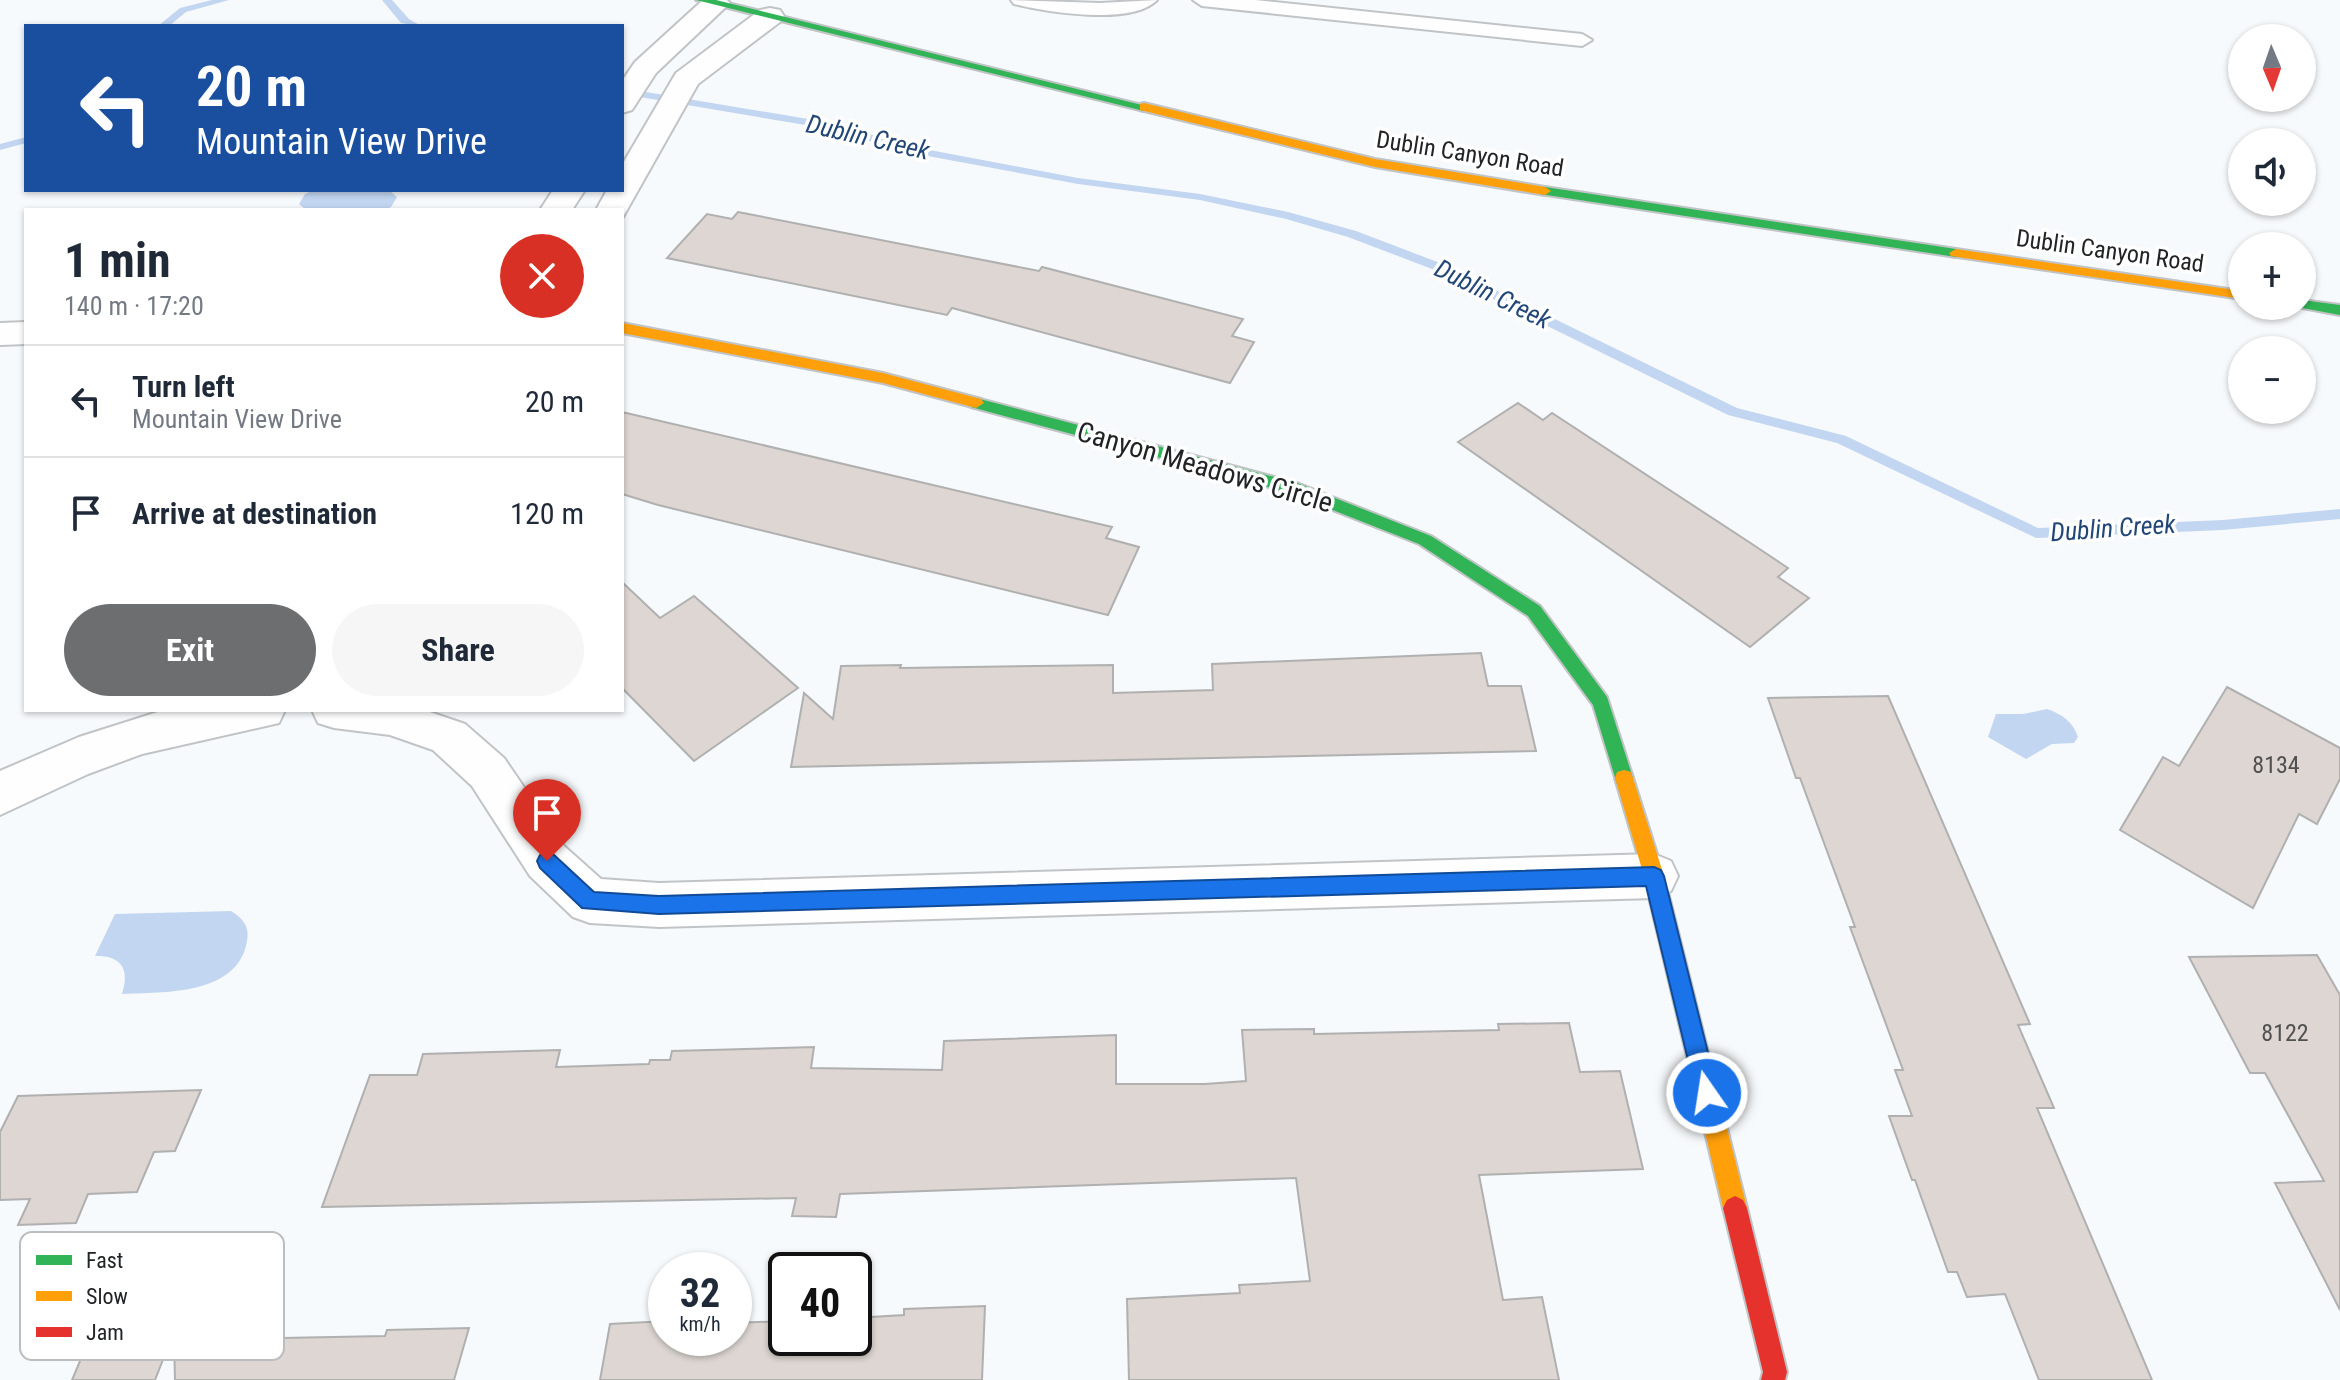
<!DOCTYPE html>
<html lang="en">
<head>
<meta charset="utf-8">
<style>
	:root { --surface:#fff; --page:#f6f6f7; --text:#1f2937; --muted:#747a83; --line:#e0e1e3; --accent:#6c6e70 }
	body { margin:0; font-family:"Roboto Condensed",sans-serif; background:var(--page); color:var(--text); height:100vh; display:flex; flex-direction:column; font-size:30px; white-space:nowrap }
	* { box-sizing:border-box; margin:0 }
	p { font-size:26px; color:var(--muted) }
	.icon { flex:none; width:44px; height:44px; fill:none; stroke:currentColor; stroke-width:2; stroke-linecap:round; stroke-linejoin:round }
	.map { position:relative; flex:1; overflow:hidden }
	.sheet { position:absolute; left:24px; top:208px; width:600px; height:504px; display:flex; flex-direction:column; background:var(--surface); border-radius:0px; box-shadow:0 2px 6px #0004 }
	.sheet>* { flex:none }
	.banner { position:absolute; left:24px; top:24px; width:600px; height:168px; border-radius:0px; box-shadow:0 2px 6px #0004; background:#1a4fa0; color:#fff; overflow:hidden }
	.needle { width:52px; rotate:178deg }
	.controls { position:absolute; left:2228px; top:24px; display:grid; gap:16px }
	.controls a { display:grid; place-items:center; width:88px; height:88px; border-radius:50%; background:var(--surface); box-shadow:0 2px 6px #0004; font-size:40px }
	.speed { position:absolute; left:648px; top:1252px; display:flex; gap:16px; font-size:40px; font-weight:700; text-align:center }
	.speed>* { display:grid; place-content:center; width:104px; height:104px; border-radius:50%; background:var(--surface); box-shadow:0 2px 6px #0004; line-height:1 }
	.speed small { font-size:20px; font-weight:400 }
	.speed .limit { border:4px solid #111; border-radius:12px; background:#fff; color:#111 }
	.pin { position:absolute; display:grid; place-items:center; width:68px; height:68px; color:#fff; margin:-82px -34px; border-radius:50% 50% 50% 0; rotate:-45deg; box-shadow:0 0 8px #0007 }
	.pin .icon { rotate:45deg }
	.me { position:absolute; width:88px; margin:-44px; rotate:347deg; stroke-linejoin:round; filter:drop-shadow(0 0 6px #0008) }
	.turn { display:flex; align-items:center; gap:28px; height:168px; padding:0 40px; font-size:36px }
	.turn .icon { width:104px; height:104px; stroke-width:2.5 }
	.turn b { display:block; font-size:56px; line-height:68px }
	.round { display:grid; place-items:center; flex:none; width:84px; height:84px; border-radius:42px; background:var(--page) }
	.headline { display:flex; align-items:center; justify-content:space-between; height:136px; padding:0 40px }
	h1 { font-size:48px; font-weight:700; line-height:60px }
	.action { display:flex; gap:16px; margin-top:auto; padding:16px 40px }
	.action a { flex:1; height:92px; border-radius:48px; background:var(--accent); color:#fff; font-size:32px; font-weight:700; line-height:92px; text-align:center }
	.action a+a { background:var(--page); color:var(--text) }
	ul { padding:0; list-style:none }
	li { display:flex; align-items:center; gap:24px; height:112px; padding:0 40px; border-top:2px solid var(--line) }
	li div { flex:1 }
	li b { display:block; font-size:30px }
	li em { font-style:normal }
	.map>svg:first-child { display:block }
</style>
</head>
<body>
<div class="map">
<svg width="2340" height="1380" viewBox="0 0 2340 1380">
	<rect width="100%" height="100%" fill="#f7fafc"/>
	<g fill="#c2d6f1">
		<path d="M314 190 390 191 397 197 391 207 386 210H306L299 204 305 194Z"/>
		<path d="M2047 709C2062 714 2073 722 2078 737L2074 743 2052 744 2026 759 1988 737 1996 714H2023Z"/>
		<path d="M231 911C243 918 250 927 247 941 238 996 162 992 122 994 130 970 122 955 95 956L115 914Z"/>
	</g>
	<g fill="none" stroke-linecap="round" stroke-linejoin="round">
		<g fill="#c2d6f1" fill-rule="evenodd">
			<path d="M212 0H229L186 12 169 26H158L180 8Z"/>
			<path d="M382 0H392L409 19 421 26 401 23Z"/>
			<path d="M622 88 850 126 893 143 1078 178 1200 194 1288 212 1356 231 1440 263 1737 408 1846 436 2038 528 2223 520 2340 509V519L2223 530 2036 538 1837 443 1728 415 1432 269 1348 237 1286 219 1200 200 1078 184 890 149 847 132 622 94Z"/>
			<path d="M26 137V143L0 150V144Z"/>
		</g>
	</g>
	<g fill="#ddd6d2" stroke="#b0b0b0" stroke-width="2">
		<path d="M738 212 1039 271 1042 267 1243 319 1232 336 1254 342 1230 383 952 308 947 315 667 258 707 214 732 219Z"/>
		<path d="M1518 403 1543 420 1552 413 1749 542 1788 568 1778 577 1809 598 1750 647 1458 442Z"/>
		<path d="M622 412 1112 527 1106 538 1139 547 1108 615 658 505 622 494Z"/>
		<path d="M622 582 660 618 694 596 798 688 694 761 622 688Z"/>
		<path d="M1481 653 1488 686H1521L1536 751 791 767 804 693 833 719 841 666 901 665 900 668 1113 665V693L1213 690 1212 664Z"/>
		<path d="M2227 687 2340 748V779L2317 824 2299 814 2253 908 2120 830 2163 757 2179 766Z"/>
		<path d="M1888 696 2030 1024 2018 1025 2054 1108H2037L2152 1380H2039L2005 1294 1967 1297 1957 1272H1948L1915 1180H1912L1889 1116H1912L1895 1070H1903L1850 927H1855L1800 778H1796L1768 698Z"/>
		<path d="M2317 955 2340 995V1310L2275 1183 2324 1181 2265 1073H2250L2189 957Z"/>
		<path d="M1569 1023 1580 1072 1620 1071 1643 1169 1479 1175 1503 1300 1542 1297 1559 1380H1129L1127 1299 1240 1293 1239 1285 1310 1281 1296 1178 840 1194 836 1217 792 1216 796 1198 322 1207 370 1075H417L423 1054 560 1050 556 1067 649 1064 650 1060H670L672 1051 814 1047 811 1068 942 1070 944 1041 1116 1035V1084H1205L1246 1081 1242 1030 1314 1029V1034L1499 1030 1498 1024Z"/>
		<path d="M201 1090 175 1151 154 1152 137 1192 88 1194 76 1223 18 1225 30 1199 0 1200V1132L18 1096Z"/>
		<path d="M985 1306 982 1380H600L610 1324 666 1321V1338H734V1323L786 1321V1338H854V1318L904 1315V1309Z"/>
		<path d="M469 1328 454 1380H175L174 1340 385 1336 387 1330Z"/>
		<path d="M173 1334 155 1380H72L91 1335Z"/>
	</g>
	<g fill="none" stroke-linecap="round" stroke-linejoin="round">
		<defs>
			<g id="lane">
				<path d="M1011 0 1100 3 1157 0C1132 26 1046 12 1014 4Z"/>
				<path d="M1193 0H1255L1582 34 1592 40 1582 46 1202 6Z"/>
			</g>
			<g id="street">
				<path d="M703 0H727L730 3 656 73 632 110 622 113V81L635 62Z"/>
				<path d="M770 8 780 10 784 16 780 22 698 84 623 217 622 210H596L607 190H622V165L676 73 760 10Z"/>
				<path d="M553 190H585L572 210H540Z"/>
				<path d="M26 322V344L0 345V323Z"/>
				<path d="M164 710H285L279 723 142 754 88 774 0 815V771L79 737Z"/>
				<path d="M312 710H424L465 724 504 758 564 846 601 879 659 883 1654 854 1671 861 1678 876 1671 891 1654 898 659 927 590 923 573 917 530 876 472 786 433 750 390 735 334 728 318 723Z"/>
			</g>
			<g id="fast">
				<path d="M696 0H716L1150 107 1144 111Z"/>
				<path d="M1545 187 1956 249 1963 253 1956 257 1540 194V188Z"/>
				<path d="M2302 300 2340 305V315L2297 307 2302 306Z"/>
				<path d="M976 398 1297 483 1431 536 1540 606 1607 697 1633 778 1631 784 1624 786 1617 784 1593 705 1528 616 1419 544 1287 492 971 407V399Z"/>
			</g>
			<g id="slow">
				<path d="M1144 103 1375 159 1545 187 1551 191 1545 195 1375 167 1140 110V104Z"/>
				<path d="M1956 249 2242 291V299L1951 256 1949 253Z"/>
				<path d="M622 323 883 373 981 399 984 403 976 408 883 383 622 333Z"/>
				<path d="M1624 770 1631 772 1633 778 1664 876 1747 1208 1743 1216 1735 1220 1727 1216 1723 1208 1644 876 1615 778 1617 772Z"/>
			</g>
			<path id="jam" d="M1735 1196 1743 1200 1747 1208 1787 1372 1785 1380H1761L1763 1372 1723 1208 1727 1200Z"/>
		</defs>
		<use href="#lane" stroke="#c1c4c6" stroke-width="4"/>
		<use href="#street" stroke="#c1c4c6" stroke-width="4"/>
		<use href="#fast" stroke="#c1c4c6" stroke-width="4"/>
		<use href="#slow" stroke="#c1c4c6" stroke-width="4"/>
		<use href="#jam" stroke="#c1c4c6" stroke-width="4"/>
		<use href="#lane" fill="#fefeff" fill-rule="evenodd"/>
		<use href="#street" fill="#fefeff" fill-rule="evenodd"/>
		<use href="#fast" fill="#30b455" fill-rule="evenodd"/>
		<use href="#slow" fill="#ff9f0a" fill-rule="evenodd"/>
		<use href="#jam" fill="#e5322d" fill-rule="evenodd"/>
	</g>
	<path fill="#1a73e8" stroke="#114b97" stroke-width="2" d="M547 853 554 855 594 892 659 896 1654 867 1661 870 1664 876 1718 1093 1715 1101 1707 1104 1699 1101 1696 1093 1646 886 659 914 582 908 540 868 537 861 540 855Z"/>
	<g text-anchor="middle" dominant-baseline="central" stroke-width="7" stroke-linejoin="round" paint-order="stroke">
		<g font-size="24" fill="#212325" stroke="#fff">
			<text transform="translate(1470 154) rotate(9)">Dublin Canyon Road</text>
			<text transform="translate(2110 251) rotate(8)">Dublin Canyon Road</text>
		</g>
		<g font-size="24" fill="#505050">
			<text x="2276" y="765">8134</text>
			<text x="2285" y="1033">8122</text>
		</g>
		<g font-size="26" font-style="italic" fill="#224776" stroke="#fff">
			<text transform="translate(868 137) rotate(13)">Dublin Creek</text>
			<text transform="translate(1493 294) rotate(26)">Dublin Creek</text>
			<text transform="translate(2113 528) rotate(-4)">Dublin Creek</text>
		</g>
		<g font-size="28" fill="#212325" stroke="#fff">
			<text transform="translate(1205 467) rotate(16)">Canyon Meadows Circle</text>
		</g>
	</g>
	<rect x="20" y="1232" width="264" height="128" rx="12" fill="#fff" stroke="#bcbdbe" stroke-width="2"/>
	<rect x="36" y="1255" width="36" height="10" fill="#30b455"/>
	<rect x="36" y="1291" width="36" height="10" fill="#ff9f0a"/>
	<rect x="36" y="1327" width="36" height="10" fill="#e5322d"/>
	<g font-size="22" fill="#212325">
		<text x="86" y="1268">Fast</text>
		<text x="86" y="1304">Slow</text>
		<text x="86" y="1340">Jam</text>
	</g>
</svg>
<div class="controls">
<a><svg class="needle" viewBox="-14 -14 28 28"><path d="M0-13l5 13h-10z" fill="#e53935"/><path d="M0 13l5-13h-10z" fill="#747a83"/></svg></a>
<a><svg class="icon" aria-label="sound" viewBox="0 0 24 24"><path d="M4 9h4l5-4v14l-5-4H4zM17 9q2 3 0 6"/></svg></a>
<a>+</a>
<a>−</a>
</div>
<div class="speed"><div>32<small>km/h</small></div><div class="limit">40</div></div>
<div class="pin" style="left:547px;top:861px;background:#d93025"><svg class="icon" aria-label="arrive" viewBox="0 0 24 24"><path d="M6 21V4h12l-3 4 3 4H6"/></svg></div>
<svg class="me" style="left:1707px;top:1093px" viewBox="-20 -20 40 40"><circle r="17" fill="#1a73e8" stroke="#fff" stroke-width="3"/><path d="M0-11L8 9 0 5-8 9z" fill="#fff"/></svg>
<div class="banner">
<div class="turn"><svg class="icon" aria-label="left" viewBox="0 0 24 24"><path d="M17 20v-9H6M10 6l-5 5 5 5"/></svg><div><b>20 m</b>Mountain View Drive</div></div>
</div>
<section class="sheet">
<div class="headline"><div><h1>1 min</h1><p>140 m · 17:20</p></div><a class="round" style="background:#d93025;color:#fff"><svg class="icon" aria-label="close" viewBox="0 0 24 24"><path d="M6 6l12 12M18 6L6 18"/></svg></a></div>
<ul>
<li><svg class="icon" aria-label="left" viewBox="0 0 24 24"><path d="M17 20v-9H6M10 6l-5 5 5 5"/></svg><div><b>Turn left</b><p>Mountain View Drive</p></div><em>20 m</em></li>
<li><svg class="icon" aria-label="arrive" viewBox="0 0 24 24"><path d="M6 21V4h12l-3 4 3 4H6"/></svg><div><b>Arrive at destination</b></div><em>120 m</em></li>
</ul>
<div class="action"><a>Exit</a><a>Share</a></div>
</section>
</div>
</body>
</html>
